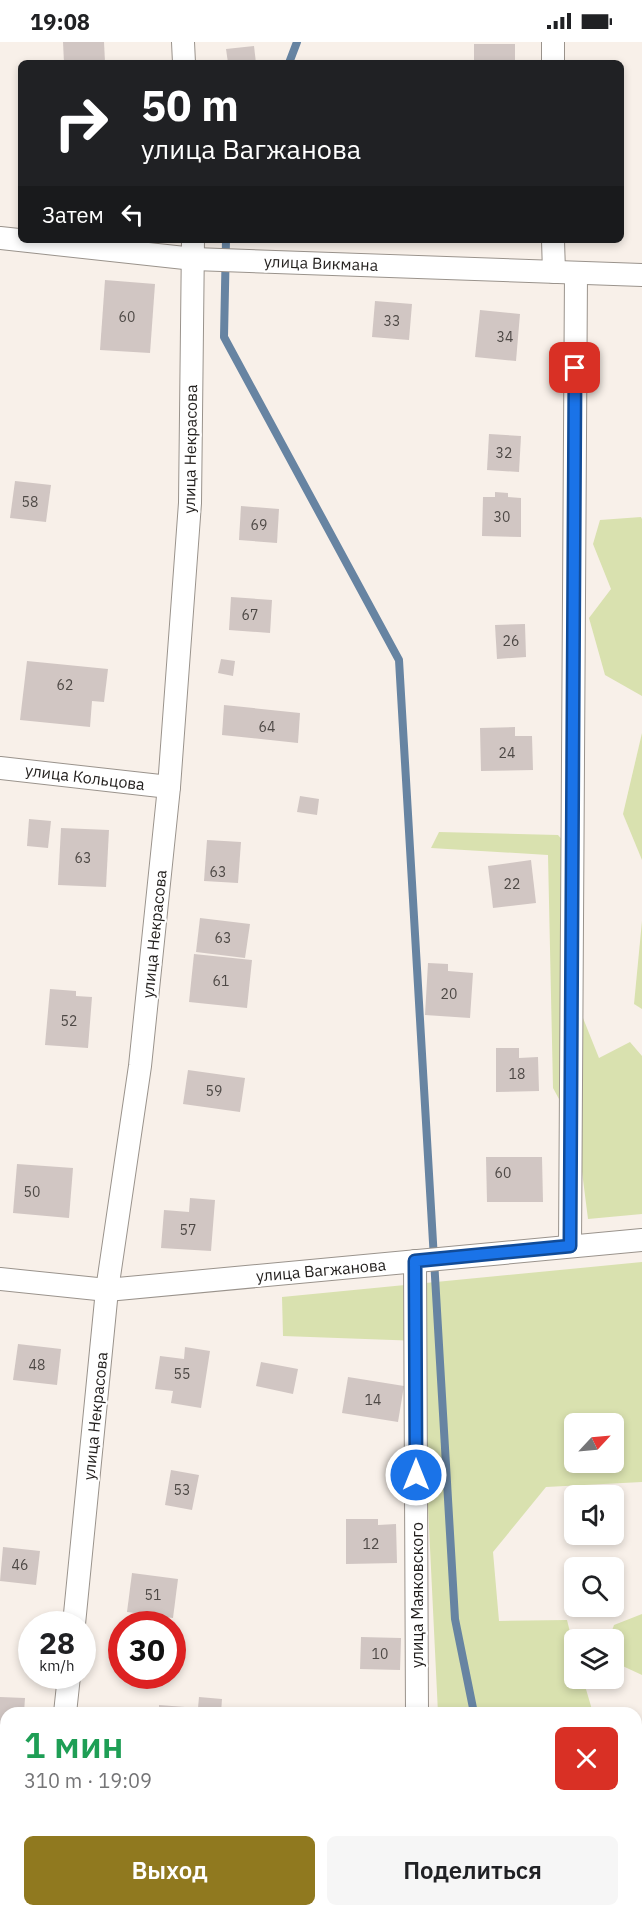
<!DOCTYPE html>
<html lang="ru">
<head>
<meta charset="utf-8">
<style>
	:root { --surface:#fff; --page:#f6f6f6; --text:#202124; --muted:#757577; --accent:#90791f }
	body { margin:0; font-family:"IBM Plex Sans",sans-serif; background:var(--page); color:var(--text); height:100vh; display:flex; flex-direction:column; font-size:22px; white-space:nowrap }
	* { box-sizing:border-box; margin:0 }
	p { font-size:20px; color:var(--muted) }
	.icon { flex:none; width:33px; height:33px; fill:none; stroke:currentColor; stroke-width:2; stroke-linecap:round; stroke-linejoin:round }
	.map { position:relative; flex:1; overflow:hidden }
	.panel { position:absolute; left:0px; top:1665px; width:642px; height:210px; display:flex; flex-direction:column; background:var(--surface); border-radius:18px 18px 0 0; box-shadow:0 3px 9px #0003 }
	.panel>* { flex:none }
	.hud { position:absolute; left:18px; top:18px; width:606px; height:183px; border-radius:9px; box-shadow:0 3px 9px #0003; background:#202124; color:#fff; overflow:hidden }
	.needle { width:39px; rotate:64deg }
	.controls { position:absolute; left:564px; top:1371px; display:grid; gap:12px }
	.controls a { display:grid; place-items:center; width:60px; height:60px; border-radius:9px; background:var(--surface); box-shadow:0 3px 9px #0003; font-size:30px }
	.speed { position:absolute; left:18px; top:1569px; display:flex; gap:12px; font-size:30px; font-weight:700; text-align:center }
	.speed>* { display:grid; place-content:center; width:78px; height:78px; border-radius:50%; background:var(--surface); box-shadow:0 3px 9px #0003; line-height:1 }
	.speed small { font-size:15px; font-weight:400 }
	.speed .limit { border:9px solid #d22; background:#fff; color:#111 }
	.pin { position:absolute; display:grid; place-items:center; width:51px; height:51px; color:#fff; margin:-26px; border-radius:12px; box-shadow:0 3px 9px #0006 }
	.me { position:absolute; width:66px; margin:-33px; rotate:0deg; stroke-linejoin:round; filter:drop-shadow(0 0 4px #0008) }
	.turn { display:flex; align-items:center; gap:21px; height:126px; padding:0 24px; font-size:27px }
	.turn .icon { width:78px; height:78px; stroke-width:2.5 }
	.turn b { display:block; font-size:42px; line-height:51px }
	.then { display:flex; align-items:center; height:57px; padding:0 24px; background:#0003; gap:12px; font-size:22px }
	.round { display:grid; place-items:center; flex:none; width:63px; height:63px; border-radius:9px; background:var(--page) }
	.summary { display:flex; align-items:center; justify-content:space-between; height:102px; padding:0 24px }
	h1 { font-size:36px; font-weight:600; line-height:45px; color:#1e9e55 }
	.action { display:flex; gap:12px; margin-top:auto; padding:12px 24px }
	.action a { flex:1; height:69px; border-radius:9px; background:var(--accent); color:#fff; font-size:24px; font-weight:600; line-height:69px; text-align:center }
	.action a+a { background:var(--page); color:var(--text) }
	.status { display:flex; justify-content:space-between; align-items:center; height:42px; padding:0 30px; background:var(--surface); direction:ltr }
	.status svg { height:16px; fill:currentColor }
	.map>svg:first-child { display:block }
</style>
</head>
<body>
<div class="status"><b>19:08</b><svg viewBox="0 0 49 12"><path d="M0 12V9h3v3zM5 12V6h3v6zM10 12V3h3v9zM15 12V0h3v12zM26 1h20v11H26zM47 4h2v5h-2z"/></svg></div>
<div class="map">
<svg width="642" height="1875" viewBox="0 0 642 1875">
	<rect width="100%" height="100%" fill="#f8f0e9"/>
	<g fill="#d9e1af" fill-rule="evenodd">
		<path d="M641 475 642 477V654L605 633 589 576 611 547 593 502 600 478Z"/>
		<path d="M642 691V818L623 772Z"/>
		<path d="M439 790 558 793 572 809 567 936 599 1016 630 1000 642 1014V1172L588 1177 577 1090 553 1046 548 813 431 806Z"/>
		<path d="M642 879V967L634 962Z"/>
		<path d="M642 1220V1440L546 1445 493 1510 499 1579 567 1578 574 1606V1636L583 1637 593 1671H438L420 1299 283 1294 282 1255ZM574 1382H614V1420H574Z"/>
		<path d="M642 1572V1633L614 1620V1598L609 1597 614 1583Z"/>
	</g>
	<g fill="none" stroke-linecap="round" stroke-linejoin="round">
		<g stroke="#6784a2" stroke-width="8">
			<path d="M289 21 297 0"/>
			<path d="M226 198 224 295 399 618 455 1577 474 1671"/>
			<path d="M527 1869 531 1875"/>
		</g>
	</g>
	<g fill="#d1c6c3">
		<path d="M63 0H104L105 20 64 21Z"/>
		<rect x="474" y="2" width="41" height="19"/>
		<path d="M254 4 256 21H228L226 7Z"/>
		<path d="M105 238 155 242 150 311 100 308Z"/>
		<path d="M375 259 412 262 409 298 372 295Z"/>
		<path d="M480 268 520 272 516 319 475 315Z"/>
		<path d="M489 392 521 394 519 430 487 428Z"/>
		<path d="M15 439 51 443 46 480 10 476Z"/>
		<path d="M495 450 508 451V455L521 456V495L482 494 483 455H495Z"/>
		<path d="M241 464 279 467 277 501 239 498Z"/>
		<path d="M231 555 272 558 270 591 229 588Z"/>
		<path d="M525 582 526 615 497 617 495 583Z"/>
		<path d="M221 617 235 619 233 634 218 631Z"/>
		<path d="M27 619 108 627 104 660 92 659 90 685 20 678Z"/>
		<path d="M224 663 300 671 298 701 222 693Z"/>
		<path d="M515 685V694H532L533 728 481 729 480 686Z"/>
		<path d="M300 754 319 757 317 773 297 770Z"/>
		<path d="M29 777 51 779 48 806 27 804Z"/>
		<path d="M61 786 109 788 106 845 58 843Z"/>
		<path d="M207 798 241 800 238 841 204 839Z"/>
		<path d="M531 818 536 861 493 866 488 824Z"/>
		<path d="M200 876 250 882 245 916 196 910Z"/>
		<path d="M194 912 252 918 247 966 189 960Z"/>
		<path d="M428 921 448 922V929L473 931 470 976 425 973Z"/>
		<path d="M50 947 76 949V954L92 955 88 1006 45 1003Z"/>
		<path d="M496 1006H519V1016L538 1015 539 1049 496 1050Z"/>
		<path d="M188 1028 245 1036 240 1070 183 1062Z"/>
		<path d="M486 1115H542L543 1160H487Z"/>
		<path d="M17 1122 73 1126 69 1176 13 1171Z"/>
		<path d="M190 1156 215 1158 211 1209 161 1206 164 1168 189 1170Z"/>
		<path d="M18 1302 61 1307 57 1343 13 1338Z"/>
		<path d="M185 1305 210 1309 201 1366 171 1361 173 1349 155 1347 160 1314 184 1317Z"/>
		<path d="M261 1320 298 1327 293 1352 256 1344Z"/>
		<path d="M348 1335 404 1344 398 1380 342 1371Z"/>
		<path d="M171 1428 199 1433 192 1468 165 1463Z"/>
		<path d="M346 1477H378V1483L396 1482 397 1521 346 1522Z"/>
		<path d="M3 1505 40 1509 36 1543 0 1539Z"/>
		<path d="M132 1531 178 1537 173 1576 127 1570Z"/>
		<path d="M361 1595 401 1596 400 1628 360 1627Z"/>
		<path d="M0 1655 25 1656 24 1671H6V1696H0Z"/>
		<path d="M199 1655 222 1657 221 1671H159V1663L198 1666Z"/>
		<path d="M366 1666 388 1667V1671H366Z"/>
		<path d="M132 1869H181L180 1875H131Z"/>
		<path d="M273 1869H297L296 1875 272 1873Z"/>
		<path d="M349 1869 405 1872V1875H349Z"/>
	</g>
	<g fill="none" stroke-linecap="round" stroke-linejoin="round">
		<defs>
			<g id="minor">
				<path d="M183 0 184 21"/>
				<path d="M553 0V21"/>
				<path d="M0 196 194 217 642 233"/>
				<path d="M553 198 554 230"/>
				<path d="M0 726 169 745"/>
				<path d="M570 1204 576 231"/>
				<path d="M415 1219 417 1671"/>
				<path d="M0 1237 107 1248 642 1198"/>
				<path d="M74 1582 107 1248 140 1024 169 745 190 461 193 198"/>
				<path d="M65 1671 69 1634"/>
				<path d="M418 1869V1875"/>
				<path d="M45 1875 46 1869"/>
			</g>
		</defs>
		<use href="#minor" stroke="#9a938c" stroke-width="24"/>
		<use href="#minor" stroke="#fff" stroke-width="22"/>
	</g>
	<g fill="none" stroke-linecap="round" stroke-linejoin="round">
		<defs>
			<path id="route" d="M416 1433 415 1219 570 1204 575 326"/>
		</defs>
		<use href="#route" stroke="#114b97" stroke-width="15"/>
		<use href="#route" stroke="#1a73e8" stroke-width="10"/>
	</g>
	<g text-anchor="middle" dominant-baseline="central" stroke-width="4.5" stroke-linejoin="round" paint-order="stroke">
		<g font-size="14" fill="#4e4946">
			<text x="127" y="275">60</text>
			<text x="392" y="279">33</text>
			<text x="505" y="295">34</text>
			<text x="504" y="411">32</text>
			<text x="30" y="460">58</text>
			<text x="502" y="475">30</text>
			<text x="259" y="483">69</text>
			<text x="250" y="573">67</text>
			<text x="511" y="599">26</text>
			<text x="65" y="643">62</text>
			<text x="267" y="685">64</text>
			<text x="507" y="711">24</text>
			<text x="83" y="816">63</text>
			<text x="218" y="830">63</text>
			<text x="512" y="842">22</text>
			<text x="223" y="896">63</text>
			<text x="221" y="939">61</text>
			<text x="449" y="952">20</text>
			<text x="69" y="979">52</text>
			<text x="517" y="1032">18</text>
			<text x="214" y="1049">59</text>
			<text x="503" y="1131">60</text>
			<text x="32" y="1150">50</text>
			<text x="188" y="1188">57</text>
			<text x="37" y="1323">48</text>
			<text x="182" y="1332">55</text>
			<text x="373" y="1358">14</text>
			<text x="182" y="1448">53</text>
			<text x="371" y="1502">12</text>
			<text x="20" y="1523">46</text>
			<text x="153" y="1553">51</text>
			<text x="380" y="1612">10</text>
		</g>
		<g font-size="16" fill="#221f1d" stroke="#fff">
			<text transform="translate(321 221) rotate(2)">улица Викмана</text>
			<text transform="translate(190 407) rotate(-89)">улица Некрасова</text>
			<text transform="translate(85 735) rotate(7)">улица Кольцова</text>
			<text transform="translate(154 892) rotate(-84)">улица Некрасова</text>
			<text transform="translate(321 1228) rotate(-5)">улица Вагжанова</text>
			<text transform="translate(95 1374) rotate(-84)">улица Некрасова</text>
			<text transform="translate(417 1553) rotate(-90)">улица Маяковского</text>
		</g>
	</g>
</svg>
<div class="controls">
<a><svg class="needle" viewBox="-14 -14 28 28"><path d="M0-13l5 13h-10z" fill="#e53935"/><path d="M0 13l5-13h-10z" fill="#757577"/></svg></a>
<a><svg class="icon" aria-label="sound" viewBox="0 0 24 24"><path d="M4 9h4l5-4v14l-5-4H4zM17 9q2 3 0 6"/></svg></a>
<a><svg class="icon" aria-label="search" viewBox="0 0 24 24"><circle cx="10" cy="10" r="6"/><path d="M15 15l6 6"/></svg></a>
<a><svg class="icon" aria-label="layers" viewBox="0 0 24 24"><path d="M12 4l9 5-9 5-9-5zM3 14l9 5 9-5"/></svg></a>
</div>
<div class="speed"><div>28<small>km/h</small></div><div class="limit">30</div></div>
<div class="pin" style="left:575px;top:326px;background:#d93025"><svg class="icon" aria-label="arrive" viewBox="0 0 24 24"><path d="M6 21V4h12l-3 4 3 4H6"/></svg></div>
<svg class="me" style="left:416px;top:1433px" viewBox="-20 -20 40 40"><circle r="17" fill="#1a73e8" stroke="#fff" stroke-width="3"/><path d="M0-11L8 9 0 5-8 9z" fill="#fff"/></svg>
<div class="hud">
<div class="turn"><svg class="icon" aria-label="right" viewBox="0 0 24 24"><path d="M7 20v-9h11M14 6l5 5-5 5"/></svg><div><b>50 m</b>улица Вагжанова</div></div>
<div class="then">Затем<svg class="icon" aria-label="left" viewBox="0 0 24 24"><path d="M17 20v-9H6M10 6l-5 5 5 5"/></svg></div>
</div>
<section class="panel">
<div class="summary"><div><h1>1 мин</h1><p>310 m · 19:09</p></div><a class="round" style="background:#d93025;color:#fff"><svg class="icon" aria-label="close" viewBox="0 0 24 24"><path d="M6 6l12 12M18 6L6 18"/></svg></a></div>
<div class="action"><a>Выход</a><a>Поделиться</a></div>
</section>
</div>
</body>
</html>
